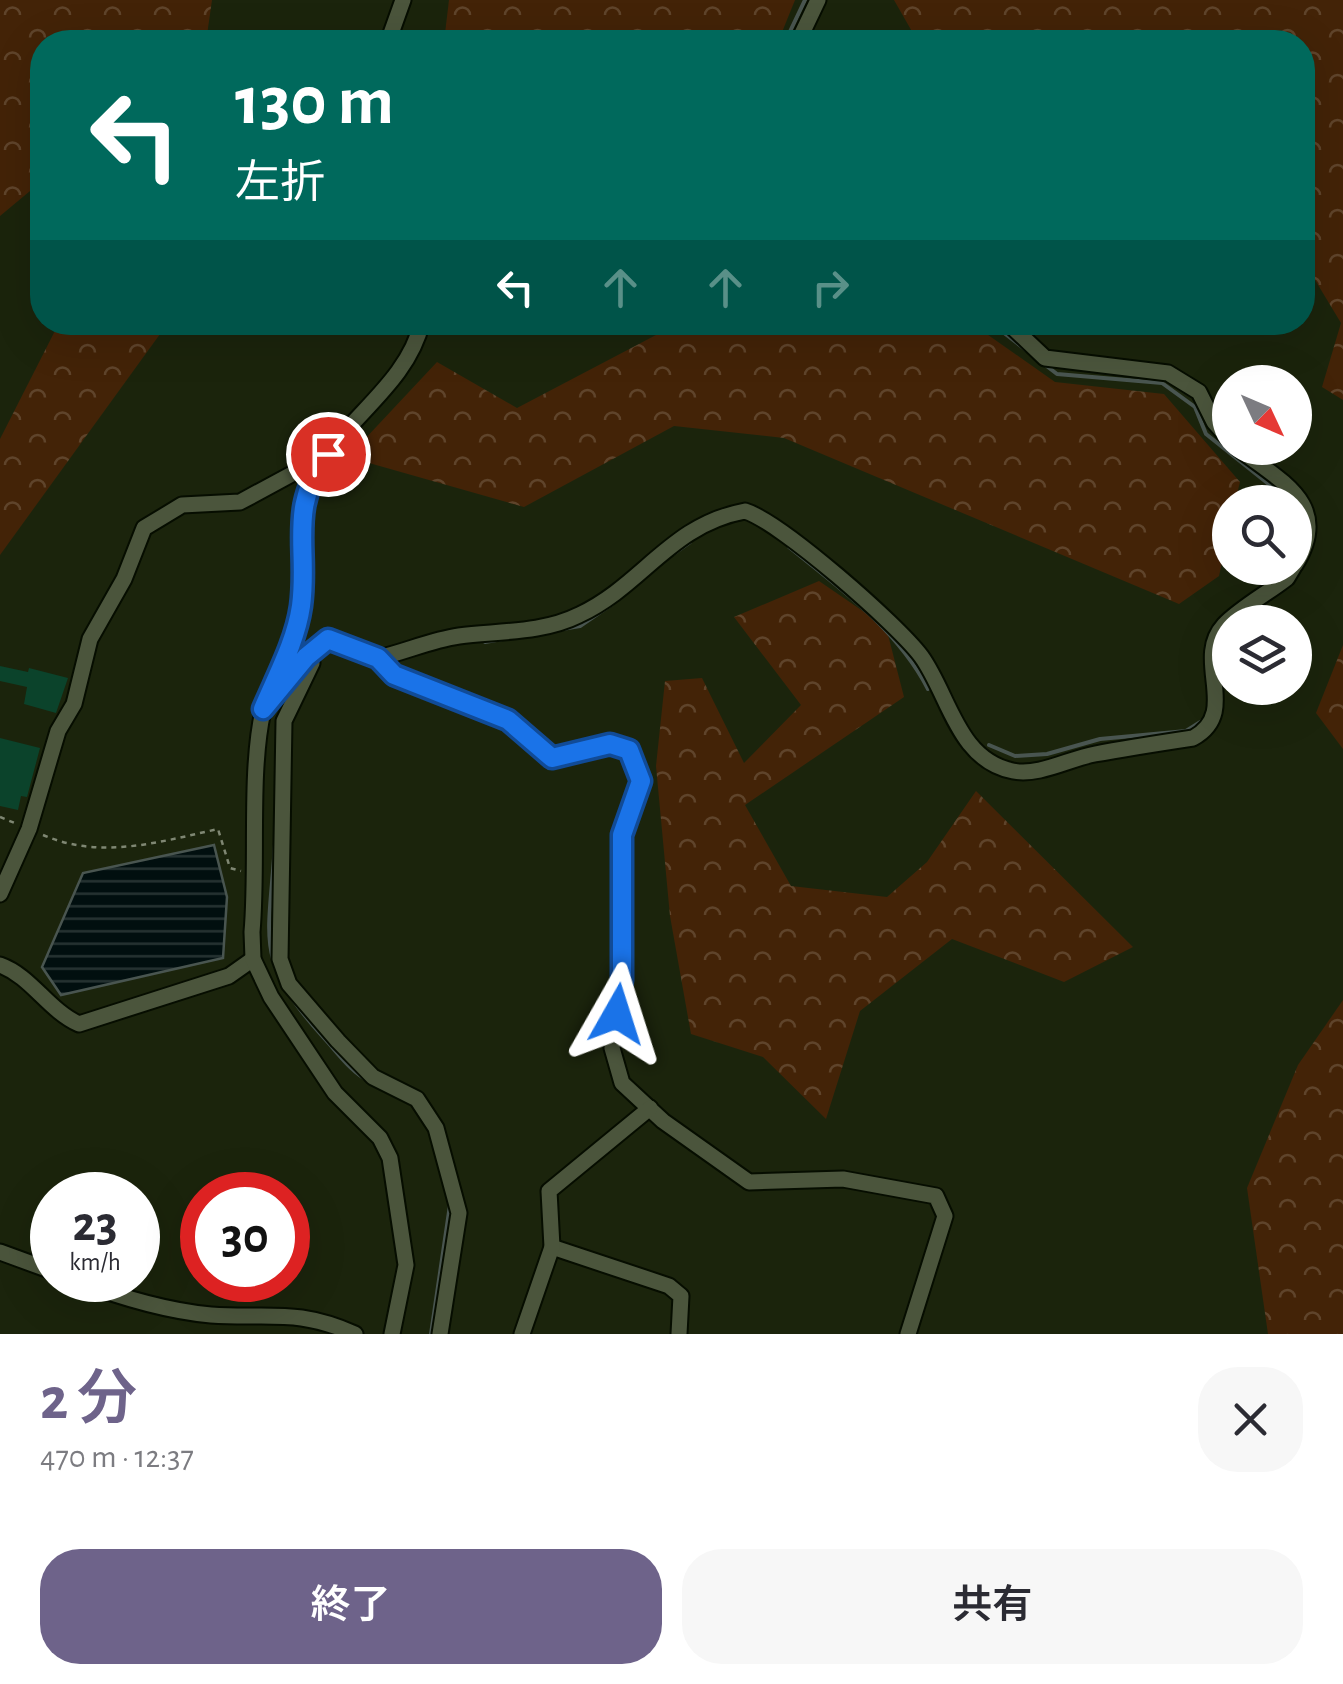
<!DOCTYPE html>
<html lang="ja">
<head>
<meta charset="utf-8">
<style>
	:root { --surface:#fff; --page:#f7f7f7; --text:#2b2b33; --muted:#7c7c81; --accent:#6e638a }
	body { margin:0; font-family:"Alegreya Sans","Noto Sans JP",sans-serif; background:var(--page); color:var(--text); height:100vh; display:flex; flex-direction:column; font-size:38px; white-space:nowrap }
	* { box-sizing:border-box; margin:0 }
	p { font-size:32px; color:var(--muted) }
	.icon { flex:none; width:55px; height:55px; fill:none; stroke:currentColor; stroke-width:2; stroke-linecap:round; stroke-linejoin:round }
	.map { position:relative; height:1334px; overflow:hidden }
	.drawer { display:flex; flex-direction:column; background:var(--surface); flex:1 }
	.drawer>* { flex:none }
	.guide { position:absolute; left:30px; top:30px; width:1285px; height:305px; border-radius:40px; box-shadow:0 10px 40px #0002; background:#00695c; color:#fff; overflow:hidden }
	.needle { width:65px; rotate:134deg }
	.fabs { position:absolute; left:1212px; top:365px; display:grid; gap:20px }
	.fabs a { display:grid; place-items:center; width:100px; height:100px; border-radius:50%; background:var(--surface); box-shadow:0 10px 40px #0002; font-size:50px }
	.speed { position:absolute; left:30px; top:1172px; display:flex; gap:20px; font-size:50px; font-weight:700; text-align:center }
	.speed>* { display:grid; place-content:center; width:130px; height:130px; border-radius:50%; background:var(--surface); box-shadow:0 10px 40px #0002; line-height:1 }
	.speed small { font-size:25px; font-weight:400 }
	.speed .limit { border:15px solid #d22; background:#fff; color:#111 }
	.pin { position:absolute; display:grid; place-items:center; width:85px; height:85px; color:#fff; margin:-42px; border:5px solid #fff; border-radius:50%; box-shadow:0 2px 10px #0007 }
	.me { position:absolute; width:110px; margin:-55px; rotate:6deg; stroke-linejoin:round; filter:drop-shadow(0 0 8px #0008) }
	.turn { display:flex; align-items:center; gap:35px; height:210px; padding:0 40px; font-size:45px }
	.turn .icon { width:130px; height:130px; stroke-width:2.5 }
	.turn b { display:block; font-size:70px; line-height:85px }
	.lanes { display:flex; align-items:center; height:95px; padding:0 40px; background:#0003; justify-content:center; gap:50px; direction:ltr }
	.lanes .off { opacity:.35 }
	.round { display:grid; place-items:center; flex:none; width:105px; height:105px; border-radius:40px; background:var(--page) }
	.overview { display:flex; align-items:center; justify-content:space-between; height:170px; padding:0 40px }
	h1 { font-size:60px; font-weight:600; line-height:75px; color:var(--accent) }
	.button { display:flex; gap:20px; margin-top:auto; padding:20px 40px }
	.button a { flex:1; height:115px; border-radius:40px; background:var(--accent); color:#fff; font-size:40px; font-weight:600; line-height:115px; text-align:center }
	.button a+a { background:var(--page); color:var(--text) }
	.map>svg:first-child { display:block }
</style>
</head>
<body>
<div class="map">
<svg width="1343" height="1334" viewBox="0 0 1343 1334">
	<defs>
		<pattern id="forest-crowns" width="20" height="18" patternUnits="userSpaceOnUse" patternTransform="scale(2.5)"><rect width="20" height="18" fill="#432307"/><path d="M2 6a3 3 0 1 1 6 0M12 15a3 3 0 1 1 6 0" fill="none" stroke="#5f442b"/></pattern>
		<pattern id="water-rules" width="6" height="5" patternUnits="userSpaceOnUse" patternTransform="scale(2.5)"><rect width="6" height="5" fill="#010f0f"/><path d="M0 2.5h6" fill="none" stroke="#263332"/></pattern>
	</defs>
	<rect width="100%" height="100%" fill="#1b240c"/>
	<g fill="url(#forest-crowns)">
		<path d="M0 0H212L206 42H42V181L0 216Z"/>
		<path d="M449 0H795L778 42H444Z"/>
		<path d="M894 0H1343V400L1322 387 1341 323 1303 260 1302 42H918Z"/>
		<path d="M59 323H168L0 555V439Z"/>
		<path d="M971 323 1055 382 1164 394 1240 482 1235 502H1230V526L1219 576 1179 604 784 438 674 426 524 507 348 457 437 362 517 408 656 335 644 323Z"/>
		<path d="M819 581 886 627 904 697 745 805 791 886 887 897 927 862 976 791 1133 947 1064 982 952 939 860 1011 826 1119 763 1057 691 1034 670 916 656 766 665 681 702 678 744 763 801 705 734 617Z"/>
		<path d="M1343 645V749L1316 713Z"/>
		<path d="M1343 1000V1334H1268L1247 1188 1298 1065Z"/>
	</g>
	<path fill="url(#water-rules)" stroke="#495550" stroke-width="2.5" d="M214 845 227 897 223 958 61 995 42 967 83 873Z"/>
	<g fill="none" stroke-linecap="round" stroke-linejoin="round">
		<g stroke="#495550" stroke-width="4">
			<path d="M785 42 805 0"/>
			<path d="M990 322 1057 374 1162 383 1195 407 1206 434 1291 502"/>
			<path d="M789 547C841 589 897 629 928 689"/>
			<path d="M673 554 690 542"/>
			<path d="M485 642 580 626 612 604"/>
			<path d="M989 745 1015 756 1047 754 1100 739 1186 731 1202 721"/>
			<path d="M275 844C269 942 253 959 324 1038 338 1053 351 1072 369 1081"/>
			<path d="M431 1334 450 1205"/>
		</g>
	</g>
	<g fill="#0b432b">
		<path d="M0 666 28 672 29 668 68 678 56 713 24 704 27 687 0 681Z"/>
		<path d="M0 738 40 748 27 797 21 796 18 810 0 806Z"/>
	</g>
	<g fill="none" stroke-linecap="round" stroke-linejoin="round">
		<defs>
			<g id="minor">
				<path d="M388 42 403 0"/>
				<path d="M798 42 818 0"/>
				<path d="M1007 322 1045 358 1168 373 1199 392 1214 422 1230 440"/>
				<path d="M1238 448C1281 482 1333 504 1295 565"/>
				<path d="M378 658C405 652 431 640 459 636 499 631 543 633 579 615 643 585 670 525 745 511 781 522 897 624 921 656 949 694 957 760 1013 771 1040 776 1068 759 1095 754 1127 748 1160 743 1193 738 1241 712 1192 660 1224 625 1240 608 1268 593 1287 578L1293 568"/>
				<path d="M312 663 284 721 280 959 289 984 338 1041 373 1077 417 1099 436 1128 459 1213 440 1334"/>
				<path d="M263 709 305 657 328 639 378 658 394 675 507 720 552 759 610 744 629 750 641 781 622 835V980L612 1048 622 1083 663 1121 749 1182 843 1179 936 1196 945 1216 908 1334"/>
				<path d="M0 894 29 829 58 731 74 704 90 639 124 579 144 528 182 505 240 502 327 455"/>
				<path d="M0 965C31 976 48 1010 79 1024L229 976 253 959"/>
				<path d="M552 1247 669 1286 681 1296 679 1334"/>
				<path d="M0 1252 52 1271"/>
				<path d="M75 1280C117 1296 166 1311 211 1315 270 1319 296 1308 355 1334"/>
				<path d="M392 1334 406 1265 390 1158 380 1138 335 1093 271 997 253 959 252 932C258 865 249 773 263 711 271 677 293 646 300 611 309 568 292 527 310 483 337 422 406 389 422 322"/>
				<path d="M522 1334 552 1247 549 1191 650 1108"/>
			</g>
		</defs>
		<use href="#minor" stroke="#060d00" stroke-width="19"/>
		<g stroke="#7f8773" stroke-width="2.5" stroke-dasharray="5 5" stroke-linecap="butt">
			<path d="M0 817 17 824"/>
			<path d="M43 835C101 860 159 842 218 829L230 868 241 871"/>
		</g>
		<use href="#minor" stroke="#4b553c" stroke-width="15"/>
	</g>
	<g fill="none" stroke-linecap="round" stroke-linejoin="round">
		<defs>
			<path id="route" d="M328 454C287 508 309 547 301 606 296 641 277 676 263 709L306 657 328 639 378 658 394 675 508 720 552 758 610 744 629 750 641 781 622 835V980L617 1014"/>
		</defs>
		<use href="#route" stroke="#114b97" stroke-width="25"/>
		<use href="#route" stroke="#1a73e8" stroke-width="18"/>
	</g>
</svg>
<div class="fabs">
<a><svg class="needle" viewBox="-14 -14 28 28"><path d="M0-13l5 13h-10z" fill="#e53935"/><path d="M0 13l5-13h-10z" fill="#7c7c81"/></svg></a>
<a><svg class="icon" aria-label="search" viewBox="0 0 24 24"><circle cx="10" cy="10" r="6"/><path d="M15 15l6 6"/></svg></a>
<a><svg class="icon" aria-label="layers" viewBox="0 0 24 24"><path d="M12 4l9 5-9 5-9-5zM3 14l9 5 9-5"/></svg></a>
</div>
<div class="speed"><div>23<small>km/h</small></div><div class="limit">30</div></div>
<div class="pin" style="left:328px;top:454px;background:#d93025"><svg class="icon" aria-label="arrive" viewBox="0 0 24 24"><path d="M6 21V4h12l-3 4 3 4H6"/></svg></div>
<svg class="me" style="left:617px;top:1014px" viewBox="-20 -20 40 40"><path d="M0-17L14 15 0 8-14 15z" fill="#1a73e8" stroke="#fff" stroke-width="4"/></svg>
<div class="guide">
<div class="turn"><svg class="icon" aria-label="left" viewBox="0 0 24 24"><path d="M17 20v-9H6M10 6l-5 5 5 5"/></svg><div><b>130 m</b>左折</div></div>
<div class="lanes"><svg class="icon" aria-label="left" viewBox="0 0 24 24"><path d="M17 20v-9H6M10 6l-5 5 5 5"/></svg><svg class="icon off" aria-label="ahead" viewBox="0 0 24 24"><path d="M12 20V5M6 11l6-6 6 6"/></svg><svg class="icon off" aria-label="ahead" viewBox="0 0 24 24"><path d="M12 20V5M6 11l6-6 6 6"/></svg><svg class="icon off" aria-label="right" viewBox="0 0 24 24"><path d="M7 20v-9h11M14 6l5 5-5 5"/></svg></div>
</div>
</div>
<section class="drawer">
<div class="overview"><div><h1>2 分</h1><p>470 m · 12:37</p></div><a class="round"><svg class="icon" aria-label="close" viewBox="0 0 24 24"><path d="M6 6l12 12M18 6L6 18"/></svg></a></div>
<div class="button"><a>終了</a><a>共有</a></div>
</section>
</body>
</html>
